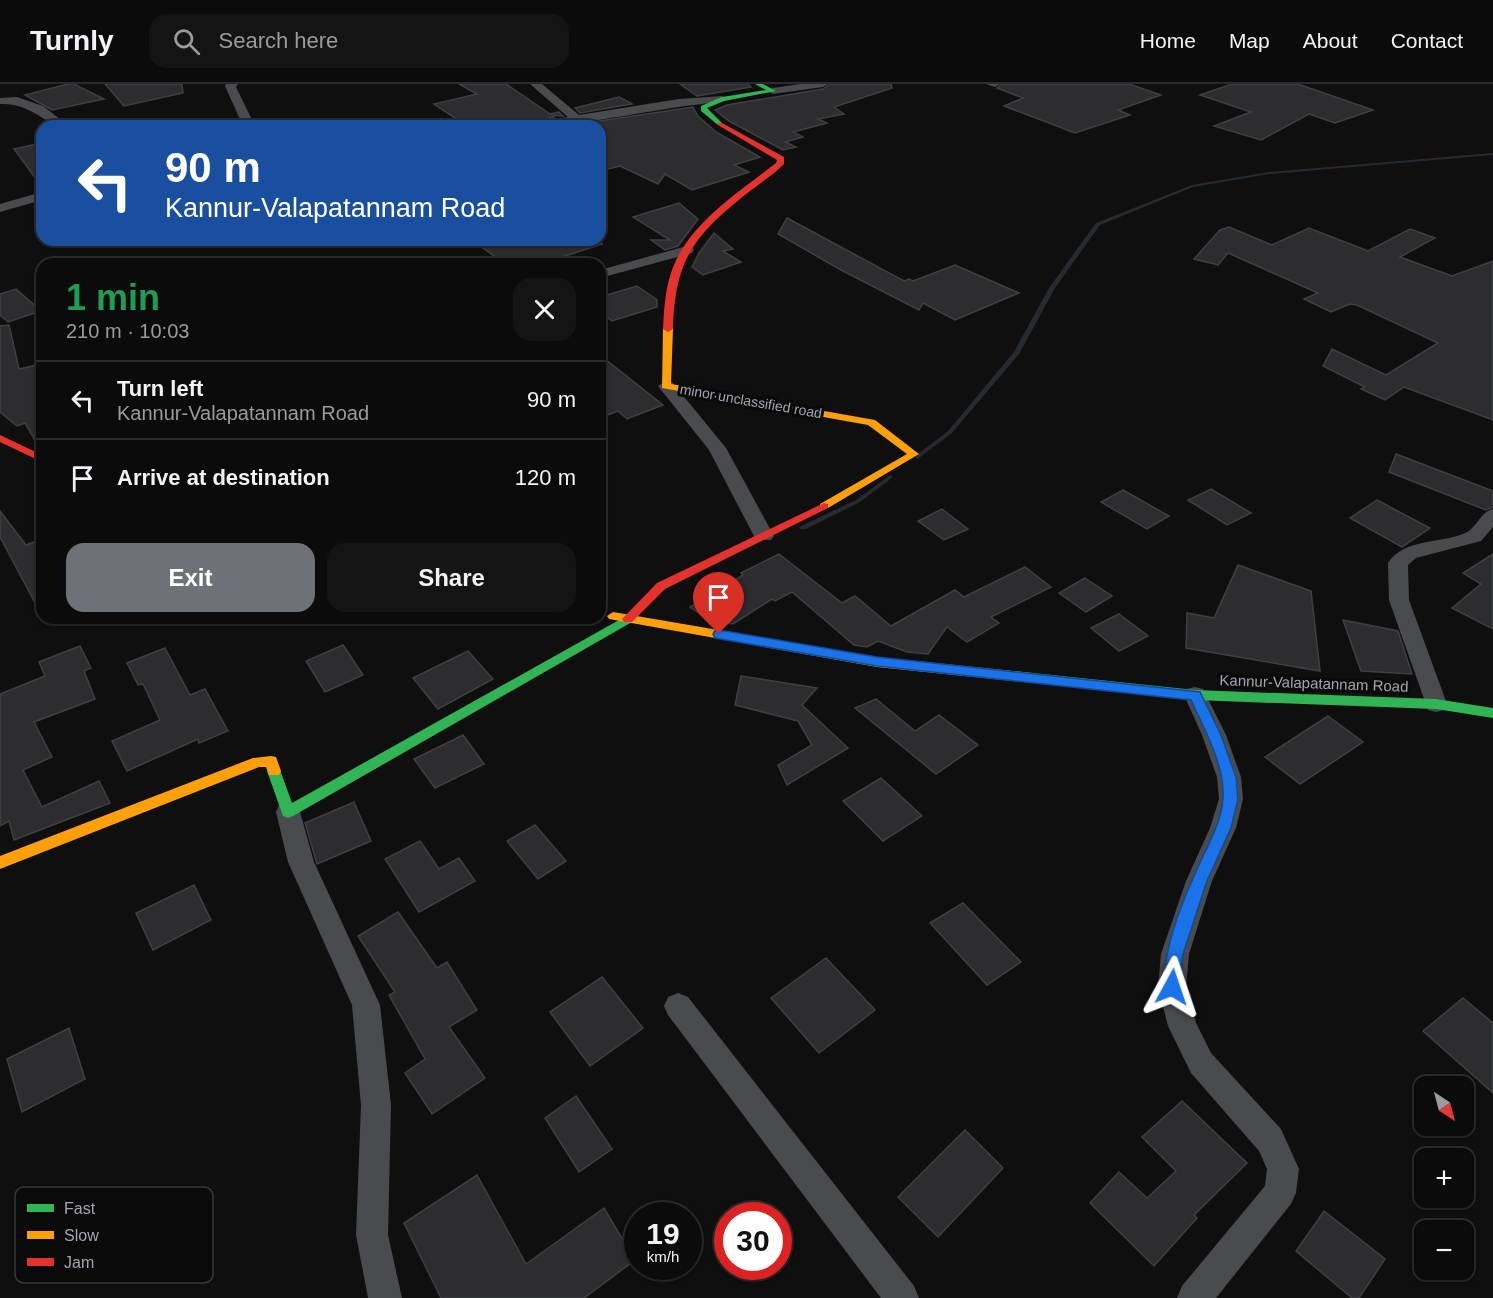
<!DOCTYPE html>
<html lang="en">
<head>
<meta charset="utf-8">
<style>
	:root { --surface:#0b0b0c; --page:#141415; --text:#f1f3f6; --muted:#9a9b9d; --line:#2b2b2d; --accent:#6e7178 }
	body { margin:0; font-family:Helvetica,sans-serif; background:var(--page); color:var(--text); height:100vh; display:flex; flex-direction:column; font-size:22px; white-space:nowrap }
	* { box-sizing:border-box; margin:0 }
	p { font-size:20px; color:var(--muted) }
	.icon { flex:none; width:33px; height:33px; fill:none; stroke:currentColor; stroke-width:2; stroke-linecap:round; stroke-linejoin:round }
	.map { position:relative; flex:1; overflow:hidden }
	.drawer { position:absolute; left:36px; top:174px; width:570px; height:366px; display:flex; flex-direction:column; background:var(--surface); border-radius:18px; box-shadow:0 2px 4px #0004,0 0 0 2px var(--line) }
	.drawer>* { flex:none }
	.banner { position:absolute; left:36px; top:36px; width:570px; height:126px; border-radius:18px; box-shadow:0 2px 4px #0004,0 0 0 2px var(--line); background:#1a4fa0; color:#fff; overflow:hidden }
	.needle { width:39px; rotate:144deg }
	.controls { position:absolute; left:1414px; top:992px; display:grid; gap:12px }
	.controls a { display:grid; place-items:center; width:60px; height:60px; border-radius:12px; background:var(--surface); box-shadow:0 2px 4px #0004,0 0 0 2px var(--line); font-size:30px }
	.speed { position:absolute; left:624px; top:1118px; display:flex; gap:12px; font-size:30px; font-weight:700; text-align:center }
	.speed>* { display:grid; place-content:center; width:78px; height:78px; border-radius:50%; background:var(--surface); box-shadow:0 2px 4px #0004,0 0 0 2px var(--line); line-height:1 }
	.speed small { font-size:15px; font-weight:400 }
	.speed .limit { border:9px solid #d22; background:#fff; color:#111 }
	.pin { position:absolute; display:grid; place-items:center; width:51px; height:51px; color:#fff; margin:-62px -26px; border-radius:50% 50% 50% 0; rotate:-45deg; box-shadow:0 0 6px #0007 }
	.pin .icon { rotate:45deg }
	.me { position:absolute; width:66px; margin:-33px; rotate:5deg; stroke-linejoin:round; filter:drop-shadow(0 0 4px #0008) }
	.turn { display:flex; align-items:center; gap:21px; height:126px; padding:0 30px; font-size:27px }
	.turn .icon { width:78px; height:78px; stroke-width:2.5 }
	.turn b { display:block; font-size:42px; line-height:51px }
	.round { display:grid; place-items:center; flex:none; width:63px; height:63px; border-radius:18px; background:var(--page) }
	.head { display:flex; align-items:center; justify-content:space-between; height:102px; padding:0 30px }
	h1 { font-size:36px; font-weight:600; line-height:45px; color:#1e9e55 }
	.button { display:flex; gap:12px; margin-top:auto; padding:12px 30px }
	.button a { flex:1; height:69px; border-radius:18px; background:var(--accent); color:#fff; font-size:24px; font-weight:600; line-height:69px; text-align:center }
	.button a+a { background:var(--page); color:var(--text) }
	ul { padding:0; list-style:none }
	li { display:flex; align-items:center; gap:18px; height:78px; padding:0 30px; border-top:2px solid var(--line) }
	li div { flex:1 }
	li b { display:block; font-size:22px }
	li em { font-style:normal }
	header { display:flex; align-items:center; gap:36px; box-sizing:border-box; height:84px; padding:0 30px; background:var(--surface); border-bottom:2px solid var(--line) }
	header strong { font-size:28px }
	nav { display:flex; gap:33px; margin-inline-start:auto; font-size:21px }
	.search { width:420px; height:54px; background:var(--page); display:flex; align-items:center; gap:15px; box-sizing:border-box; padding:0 21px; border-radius:18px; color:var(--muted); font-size:22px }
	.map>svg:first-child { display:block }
</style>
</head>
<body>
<header>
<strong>Turnly</strong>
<div class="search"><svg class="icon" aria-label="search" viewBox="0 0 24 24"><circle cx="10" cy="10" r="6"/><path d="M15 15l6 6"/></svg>Search here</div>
<nav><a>Home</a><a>Map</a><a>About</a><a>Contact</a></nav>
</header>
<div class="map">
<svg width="1493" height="1214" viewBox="0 0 1493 1214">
	<rect width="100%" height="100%" fill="#0f0f10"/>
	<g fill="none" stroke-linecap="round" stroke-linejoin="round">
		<g fill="#252b30" fill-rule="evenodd">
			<path d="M1493 69V71L1269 90 1193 103 1100 141 1055 204 1019 270 952 349 919 374 917 375 914 373 948 347 1014 268 1049 204 1096 139 1192 101 1269 88Z"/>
			<path d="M890 391 893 393 892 394 860 418 806 445H800L799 443 856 416Z"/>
		</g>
	</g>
	<g fill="#2d2d30" stroke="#3f4043" stroke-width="1.5">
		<path d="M68 0H74L104 15 52 26 25 11Z"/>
		<path d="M105 0H182L183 9 124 22Z"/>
		<path d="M459 0H506L550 30 559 28 563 32 551 31 554 33 532 37 524 42H467L434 20 477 10Z"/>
		<path d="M680 0H748L751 3 697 12Z"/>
		<path d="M830 0H891L892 4 834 23 844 30 818 35 827 39 793 48 803 53 785 58 796 63 783 66 729 37 715 26 727 21 823 5Z"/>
		<path d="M1002 0H1129L1161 11 1118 26 1130 31 1075 49 1004 22 1023 14 997 4Z"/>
		<path d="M1232 0H1298L1373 26 1335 39 1309 30 1261 56 1214 42 1251 28 1200 11Z"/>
		<path d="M619 13 632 20 580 29 575 24Z"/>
		<path d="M693 23 698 32 716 48 760 73 734 81 749 88 692 106 665 90 658 100 620 82 600 87V42L573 41Z"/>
		<path d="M42 59V103L14 65Z"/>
		<path d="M679 119 698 135 678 162 665 166 651 156H670L633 133Z"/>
		<path d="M787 134 904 197 909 195 913 197 955 181 1019 209 955 236 923 219 919 226 841 186 778 150Z"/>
		<path d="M1229 143 1272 161 1309 144 1368 167 1410 145 1435 154 1400 173 1452 192 1493 177V336L1404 303 1385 316 1361 305 1365 303 1323 282 1332 265 1386 291 1438 259 1357 221 1350 220 1331 228 1304 215 1318 209 1228 169 1218 181 1194 175 1220 146Z"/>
		<path d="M714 149 733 165 723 167 741 178 703 191 692 183 699 169Z"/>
		<path d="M472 156H601L602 160 541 180H505Z"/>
		<path d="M637 202 657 216V223L612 237 600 228V213Z"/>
		<path d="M16 205 41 227 8 238 0 231V210Z"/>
		<path d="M9 241 19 285 42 280V363L37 360 25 339 17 342 0 328V242Z"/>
		<path d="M600 271 663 321 627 335 618 327 600 334Z"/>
		<path d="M1396 370 1493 407V423L1486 426 1389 388Z"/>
		<path d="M1211 405 1251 429 1227 441 1188 416Z"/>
		<path d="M1123 406 1169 432 1147 445 1101 418Z"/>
		<path d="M1377 416 1392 424 1430 444 1402 463 1350 434Z"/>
		<path d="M942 425 968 445 944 456 918 437Z"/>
		<path d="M0 427 26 461 42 455V532L0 453Z"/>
		<path d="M779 470 842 519 855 512 891 542 955 506 964 513 1025 483 1051 503 991 533 999 539 967 558 947 543 928 570 907 568 878 557 867 563 854 561 792 508 775 517 772 515 733 540 709 536 690 523 743 491 741 489Z"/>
		<path d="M1493 470V545L1452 524 1481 500 1463 489Z"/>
		<path d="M1238 481 1311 507 1320 587 1186 564 1187 529 1214 534Z"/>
		<path d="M1085 494 1112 512 1086 528 1059 509Z"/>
		<path d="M1119 530 1148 552 1119 567 1091 544Z"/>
		<path d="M1343 536 1398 547 1412 590 1361 587Z"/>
		<path d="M343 561 363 591 325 608 306 577Z"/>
		<path d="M80 562 91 584 84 587 95 615 34 638 52 673 23 686 42 723 99 697 110 719 14 756 9 737 0 742V610L45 592 39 578Z"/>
		<path d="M165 564 190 611 205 605 228 647 199 659 198 655 127 687 112 657 160 636 143 600 138 601 127 579Z"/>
		<path d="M468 567 493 595 438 625 413 594Z"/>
		<path d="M741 592 817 604 802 621 848 664 787 701 778 681 812 661 798 637 735 621Z"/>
		<path d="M876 615 915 647 939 631 978 661 936 690 855 624Z"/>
		<path d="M1328 632 1363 658 1300 700 1265 673Z"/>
		<path d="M463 651 484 680 435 704 414 675Z"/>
		<path d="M881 694 922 732 883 757 843 717Z"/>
		<path d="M354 718 371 757 317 780 305 739Z"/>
		<path d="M535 741 566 777 538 795 507 757Z"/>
		<path d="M420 757 439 785 459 774 475 797 419 828 385 775Z"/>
		<path d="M194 801 211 836 153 866 136 829Z"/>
		<path d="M963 819 1021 878 987 901 930 839Z"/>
		<path d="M398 828 437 884 447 878 477 926 449 943 485 994 432 1030 405 989 425 975 389 911 395 908 358 852Z"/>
		<path d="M826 874 875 926 819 969 771 914Z"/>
		<path d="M602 893 643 944 590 982 550 928Z"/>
		<path d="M1463 914 1493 939V1009L1423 947Z"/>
		<path d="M69 944 85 995 22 1028 7 975Z"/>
		<path d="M576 1012 612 1065 579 1088 545 1034Z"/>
		<path d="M1182 1017 1247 1079 1194 1131 1197 1134 1154 1182 1090 1119 1119 1088 1147 1114 1176 1087 1142 1053Z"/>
		<path d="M965 1046 1003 1084 938 1153 898 1113Z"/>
		<path d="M477 1091 526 1180 604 1124 635 1176 584 1214H441L404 1139Z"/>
		<path d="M1324 1127 1385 1175 1359 1214H1352L1296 1167Z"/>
	</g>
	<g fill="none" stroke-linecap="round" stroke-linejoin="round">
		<g fill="#4a4b4e" fill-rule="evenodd">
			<path d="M226 0H238L236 3 255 42H243L225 2Z"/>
			<path d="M530 0H542L579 31 679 15 722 12 728 15 722 18C657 23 592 42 526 42L532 39 568 33Z"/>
			<path d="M800 0H828L823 3 773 10 768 7 773 4Z"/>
			<path d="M986 0H1000L995 3Z"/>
			<path d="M17 13 43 22 65 39 63 41C47 43 31 18 0 20V14Z"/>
			<path d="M42 108V116L0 128V120Z"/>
			<path d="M687 162 692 163 694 166 692 169 600 194V186Z"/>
			<path d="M666 297 672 298 726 364 774 452 771 456H757L754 452 709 366 658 302Z"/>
			<path d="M1493 425V443L1481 457 1416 474 1408 481 1409 516 1447 620 1444 626 1436 628 1428 626 1389 516 1388 479C1404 454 1440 460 1465 449 1477 444 1480 428 1493 425Z"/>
			<path d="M1195 603 1203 605 1226 651 1241 693 1243 715 1236 744 1212 797 1189 870 1186 903 1196 939 1211 969 1281 1045 1299 1085 1296 1109 1291 1120 1216 1214H1177L1182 1202 1265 1102 1267 1085 1259 1067 1191 989 1168 942 1158 903 1161 870 1186 797 1210 744 1219 715 1217 693 1202 651 1184 611 1187 605Z"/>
			<path d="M288 718 297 721 300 728 314 778 380 921 391 1021 388 1151 402 1214H368L356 1151 361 1021 352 921 288 778 276 728 279 721Z"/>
			<path d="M678 909 688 913 914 1202 919 1214H881L668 931 664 922 668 913Z"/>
		</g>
		<g fill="#30b455" fill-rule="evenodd">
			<path d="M755 0H763L776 7 724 17 707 24 722 39V41H718L701 27V22L722 13 766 6Z"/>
			<path d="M628 531 632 532 634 535 632 538 293 732 288 734 283 732 267 687 269 683H279L292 719Z"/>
			<path d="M1033 589 1195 606 1436 615 1493 624V634L1436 625 1195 616 1028 597 1026 594Z"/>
		</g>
		<g fill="#ff9f0a" fill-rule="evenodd">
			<path d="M668 242 673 245 671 300 875 336 919 370 828 424H820V420L907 370 868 341 662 304 663 245Z"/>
			<path d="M613 528 877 573 1033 589 1040 594 1033 599 877 583 609 535 607 532Z"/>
			<path d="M271 672 276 673 281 687 279 691H269L266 683H259L0 785V772L253 674Z"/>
		</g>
		<g fill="#e5322d" fill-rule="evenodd">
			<path d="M718 39H722L784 73V80C771 93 754 103 740 115 690 155 675 181 673 245L668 248 663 245C664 226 665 207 671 189 687 140 738 109 776 79L777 76 718 41Z"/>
			<path d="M0 351 42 371V378L0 358Z"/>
			<path d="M824 419 828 420V424L665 505 632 538H624L622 535 657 499Z"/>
		</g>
	</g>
	<path fill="#1a73e8" stroke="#114b97" stroke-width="1.5" d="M719 546 877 573 1200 608 1221 651 1236 693 1238 715 1231 744 1207 797 1183 870 1178 909 1172 911 1166 909C1163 902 1164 895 1165 887 1168 850 1185 812 1200 779 1209 759 1222 736 1223 714 1225 681 1204 645 1191 616L877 582 715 554 713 550 715 547Z"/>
	<g text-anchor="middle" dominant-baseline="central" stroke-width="6" stroke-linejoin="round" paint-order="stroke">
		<g font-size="14" fill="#a1a6b0" stroke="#0a0a0b">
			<text transform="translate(751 317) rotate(10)">minor unclassified road</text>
		</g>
		<g font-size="15" fill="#a1a6b0" stroke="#0a0a0b">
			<text transform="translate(1314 599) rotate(2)">Kannur-Valapatannam Road</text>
		</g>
	</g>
	<rect x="15" y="1103" width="198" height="96" rx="9" fill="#0a0a0b" stroke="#37393d" stroke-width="1.5"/>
	<rect x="27" y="1120" width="27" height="8" fill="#30b455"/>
	<rect x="27" y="1147" width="27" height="8" fill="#ff9f0a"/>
	<rect x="27" y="1174" width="27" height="8" fill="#e5322d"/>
	<g font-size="16" fill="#a1a6b0">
		<text x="64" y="1130">Fast</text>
		<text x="64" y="1157">Slow</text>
		<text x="64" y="1184">Jam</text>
	</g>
</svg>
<div class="controls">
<a><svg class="needle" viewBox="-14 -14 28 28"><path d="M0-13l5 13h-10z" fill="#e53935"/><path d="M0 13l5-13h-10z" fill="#9a9b9d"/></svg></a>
<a>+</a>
<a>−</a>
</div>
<div class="speed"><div>19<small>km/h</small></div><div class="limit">30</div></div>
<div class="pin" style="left:719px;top:550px;background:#d93025"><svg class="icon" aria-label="arrive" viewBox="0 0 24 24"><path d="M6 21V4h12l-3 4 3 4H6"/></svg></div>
<svg class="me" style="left:1172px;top:903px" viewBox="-20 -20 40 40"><path d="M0-17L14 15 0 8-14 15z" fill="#1a73e8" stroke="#fff" stroke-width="4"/></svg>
<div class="banner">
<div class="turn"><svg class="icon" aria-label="left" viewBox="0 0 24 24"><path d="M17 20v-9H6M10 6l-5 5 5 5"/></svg><div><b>90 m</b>Kannur-Valapatannam Road</div></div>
</div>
<section class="drawer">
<div class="head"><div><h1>1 min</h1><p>210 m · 10:03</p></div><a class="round"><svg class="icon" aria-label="close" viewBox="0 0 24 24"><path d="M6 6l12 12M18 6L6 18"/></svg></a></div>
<ul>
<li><svg class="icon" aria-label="left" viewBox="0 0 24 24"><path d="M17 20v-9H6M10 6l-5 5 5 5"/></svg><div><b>Turn left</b><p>Kannur-Valapatannam Road</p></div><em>90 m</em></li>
<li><svg class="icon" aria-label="arrive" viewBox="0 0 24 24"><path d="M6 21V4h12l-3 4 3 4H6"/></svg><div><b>Arrive at destination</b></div><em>120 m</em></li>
</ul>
<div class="button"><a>Exit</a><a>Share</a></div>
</section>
</div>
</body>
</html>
